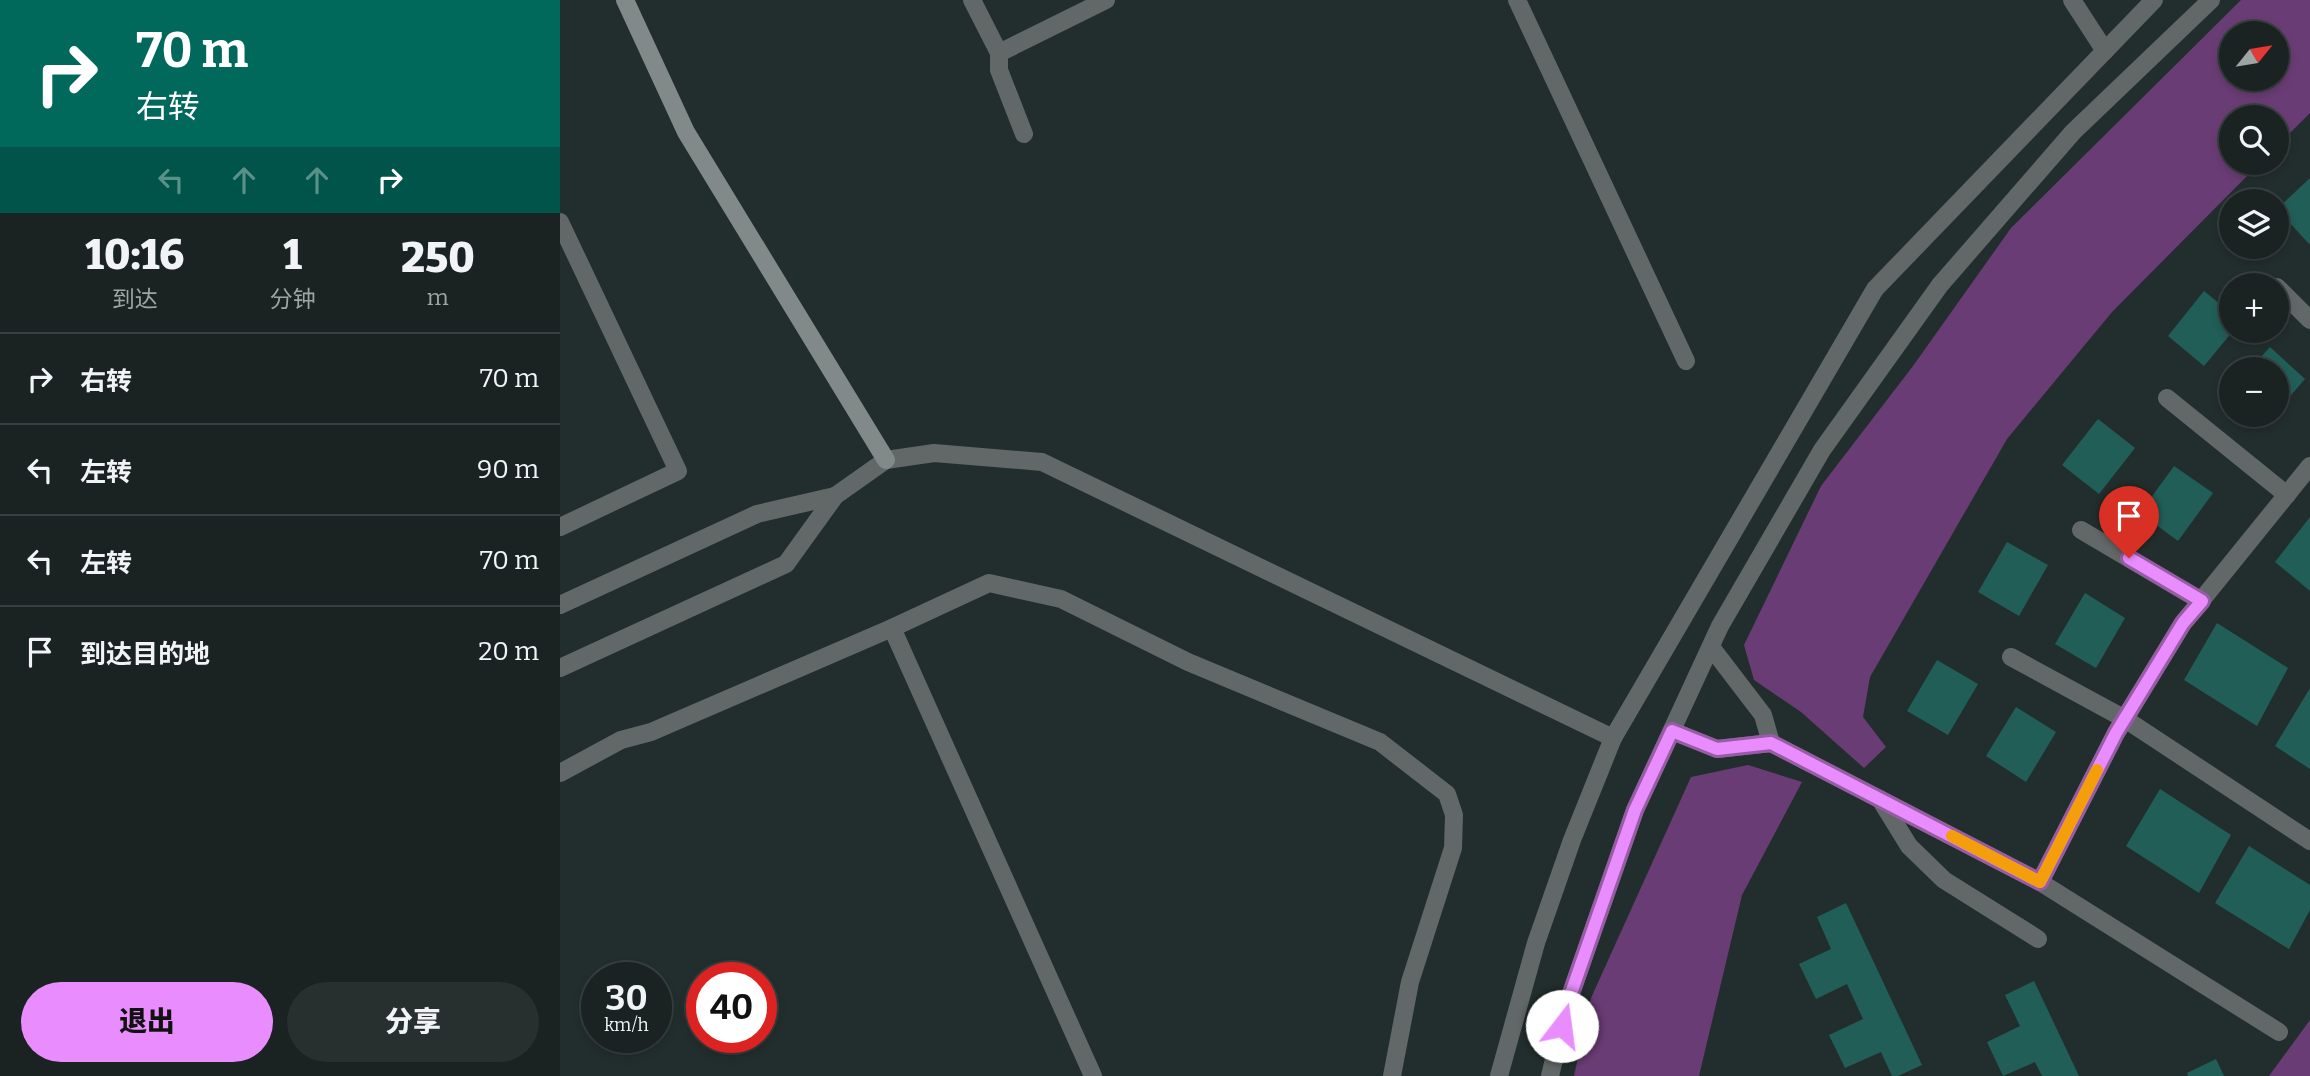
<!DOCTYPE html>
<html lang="zh">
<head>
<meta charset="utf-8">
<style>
	:root { --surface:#1a2222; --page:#272f2f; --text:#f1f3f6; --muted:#9fa4a5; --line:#383f40; --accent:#e98dfe }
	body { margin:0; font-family:Bitter,"Noto Sans SC",serif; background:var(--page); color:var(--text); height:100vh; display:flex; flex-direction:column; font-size:26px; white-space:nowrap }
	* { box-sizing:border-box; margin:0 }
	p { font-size:23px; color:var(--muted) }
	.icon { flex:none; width:38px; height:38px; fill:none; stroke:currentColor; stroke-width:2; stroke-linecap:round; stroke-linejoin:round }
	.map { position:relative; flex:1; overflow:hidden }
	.sheet { display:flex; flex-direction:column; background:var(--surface); width:560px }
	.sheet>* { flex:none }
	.guide { background:#00695c; color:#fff; overflow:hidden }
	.needle { width:46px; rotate:60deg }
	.controls { position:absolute; left:1659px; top:21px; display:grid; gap:14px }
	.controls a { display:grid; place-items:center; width:70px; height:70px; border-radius:50%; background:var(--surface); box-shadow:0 4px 10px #0003,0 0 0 2px var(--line); font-size:35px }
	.speed { position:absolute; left:21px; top:962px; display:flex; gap:14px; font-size:35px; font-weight:700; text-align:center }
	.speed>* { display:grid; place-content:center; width:91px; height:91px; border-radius:50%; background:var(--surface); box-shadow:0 4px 10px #0003,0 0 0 2px var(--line); line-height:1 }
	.speed small { font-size:18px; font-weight:400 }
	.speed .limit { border:10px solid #d22; background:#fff; color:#111 }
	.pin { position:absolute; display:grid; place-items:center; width:60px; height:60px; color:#fff; margin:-72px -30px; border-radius:50% 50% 50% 0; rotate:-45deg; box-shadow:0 0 7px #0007 }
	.pin .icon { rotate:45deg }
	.me { position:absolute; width:77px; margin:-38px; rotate:15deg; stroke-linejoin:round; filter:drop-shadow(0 0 5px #0008) }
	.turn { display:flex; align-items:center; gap:24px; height:147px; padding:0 21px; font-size:32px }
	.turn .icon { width:91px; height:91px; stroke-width:2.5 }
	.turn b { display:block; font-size:49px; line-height:60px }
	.lanes { display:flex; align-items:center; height:66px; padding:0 21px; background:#0003; justify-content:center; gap:35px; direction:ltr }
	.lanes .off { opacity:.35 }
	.eta { display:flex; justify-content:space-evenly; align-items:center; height:119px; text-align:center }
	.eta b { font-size:42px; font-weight:800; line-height:49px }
	.primary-button { display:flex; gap:14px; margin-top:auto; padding:14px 21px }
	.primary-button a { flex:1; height:80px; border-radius:42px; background:var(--accent); color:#111; font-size:28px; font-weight:800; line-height:80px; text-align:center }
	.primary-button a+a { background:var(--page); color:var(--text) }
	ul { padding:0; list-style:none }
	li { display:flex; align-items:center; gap:21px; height:91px; padding:0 21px; border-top:2px solid var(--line) }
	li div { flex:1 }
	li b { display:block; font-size:26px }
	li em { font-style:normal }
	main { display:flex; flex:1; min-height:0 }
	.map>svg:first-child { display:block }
</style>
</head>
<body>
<main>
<section class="sheet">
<div class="guide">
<div class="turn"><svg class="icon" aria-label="right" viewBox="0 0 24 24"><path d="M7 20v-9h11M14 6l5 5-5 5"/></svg><div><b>70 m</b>右转</div></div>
<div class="lanes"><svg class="icon off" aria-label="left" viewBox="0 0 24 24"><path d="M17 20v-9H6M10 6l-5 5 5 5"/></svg><svg class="icon off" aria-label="ahead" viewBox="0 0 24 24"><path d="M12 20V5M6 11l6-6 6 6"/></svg><svg class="icon off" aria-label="ahead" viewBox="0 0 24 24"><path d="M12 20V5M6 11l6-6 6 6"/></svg><svg class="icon" aria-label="right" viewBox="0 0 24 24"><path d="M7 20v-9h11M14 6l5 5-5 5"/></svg></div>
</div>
<div class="eta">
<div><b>10:16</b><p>到达</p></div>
<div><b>1</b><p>分钟</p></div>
<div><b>250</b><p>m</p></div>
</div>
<ul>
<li><svg class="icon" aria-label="right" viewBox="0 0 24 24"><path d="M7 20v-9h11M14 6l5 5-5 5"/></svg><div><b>右转</b></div><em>70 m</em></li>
<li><svg class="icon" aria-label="left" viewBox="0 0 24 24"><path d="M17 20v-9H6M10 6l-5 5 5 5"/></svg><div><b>左转</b></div><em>90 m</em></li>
<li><svg class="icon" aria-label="left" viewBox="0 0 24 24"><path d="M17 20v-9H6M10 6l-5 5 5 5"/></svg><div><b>左转</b></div><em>70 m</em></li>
<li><svg class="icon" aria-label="arrive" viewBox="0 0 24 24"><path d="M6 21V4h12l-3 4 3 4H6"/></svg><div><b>到达目的地</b></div><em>20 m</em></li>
</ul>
<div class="primary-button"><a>退出</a><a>分享</a></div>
</section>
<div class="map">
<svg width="1750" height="1076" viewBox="0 0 1750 1076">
	<rect width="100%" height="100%" fill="#222e2d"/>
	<g fill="#6a3c75" fill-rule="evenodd">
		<path d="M1681 0H1750V113L1717 146V117H1671V163H1700L1552 312 1447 439 1310 677 1303 717 1326 747 1304 768 1241 712 1194 680 1184 645 1261 486 1353 366 1451 228ZM1671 33H1717V79H1671Z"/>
		<path d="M1188 765 1242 782 1182 895 1139 1076H1014L1031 998 1131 777Z"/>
		<path d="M1750 1020V1076H1709Z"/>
	</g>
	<g fill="#215e58">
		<path d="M1750 178V243L1749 244 1717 209Z"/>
		<path d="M1644 291 1671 313 1673 331 1644 366 1608 336Z"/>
		<path d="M1710 347 1745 379 1717 411V369H1690Z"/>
		<path d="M1698 415H1713L1706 423Z"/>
		<path d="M1538 419 1575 448 1539 494 1502 465Z"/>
		<path d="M1614 466 1653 493 1618 541 1580 513Z"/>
		<path d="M1750 517V591L1715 562Z"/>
		<path d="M1447 542 1488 565 1459 616 1418 592Z"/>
		<path d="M1525 593 1565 618 1536 668 1495 644Z"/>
		<path d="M1657 623 1728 668 1697 726 1624 680Z"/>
		<path d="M1377 660 1418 684 1388 735 1347 711Z"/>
		<path d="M1750 688V769L1715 746Z"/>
		<path d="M1456 707 1496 732 1466 782 1426 756Z"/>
		<path d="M1600 789 1671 835 1639 893 1566 846Z"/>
		<path d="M1689 846 1750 885V910L1729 949 1655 903Z"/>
		<path d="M1286 903 1362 1065 1338 1076H1332L1321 1052 1285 1068 1269 1035 1303 1019 1287 984 1256 999 1239 964 1271 949 1257 917Z"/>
		<path d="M1474 981 1519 1076H1482L1475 1062 1443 1076 1427 1042 1460 1026 1445 995Z"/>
		<path d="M1656 1059 1664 1076H1628L1627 1073Z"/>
	</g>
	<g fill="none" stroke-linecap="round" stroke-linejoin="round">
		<g stroke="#626867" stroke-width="18">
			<path d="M412 0 439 53V70L464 134"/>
			<path d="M957 0 1126 361"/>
			<path d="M1512 0 1545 51"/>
			<path d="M439 53 546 0"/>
			<path d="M0 222 118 471 0 527"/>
			<path d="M1717 287 1750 320"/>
			<path d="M1607 398 1727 495"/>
			<path d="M1521 530 1641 601"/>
			<path d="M332 628 533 1076"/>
			<path d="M1451 657 1565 719 1750 841"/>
			<path d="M1112 731 1157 749 1211 743 1203 715 1151 647"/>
			<path d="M1211 743 1480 882 1719 1032"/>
			<path d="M0 773 61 740 91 732 332 628 429 583 501 599 628 662 820 742 887 794 894 815 893 848 850 982 832 1076"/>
			<path d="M1320 799 1349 846 1384 880 1478 939"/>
			<path d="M1480 882 1556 733 1623 623 1750 466"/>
		</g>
		<g stroke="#626867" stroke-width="18">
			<path d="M0 605 197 514 275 496"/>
			<path d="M0 668 226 564 275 496 326 460 374 453 482 462 1053 738"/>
			<path d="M939 1076 976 943 1012 840 1053 738 1315 289 1594 0"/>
			<path d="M990 1076 1008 1002 1075 810 1160 626 1262 450 1380 285 1513 132 1651 0"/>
		</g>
		<path stroke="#818a89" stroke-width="18" d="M65 0 126 132 326 460"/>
	</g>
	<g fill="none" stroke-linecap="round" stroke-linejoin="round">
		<defs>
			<path id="route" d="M1002 1026 1008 1002 1075 810 1112 731 1157 749 1211 743 1480 882 1556 733 1623 623 1642 601 1569 558"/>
		</defs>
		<use href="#route" stroke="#975ca5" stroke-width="18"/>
		<use href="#route" stroke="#e98dfe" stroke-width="12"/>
		<path stroke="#f59e0b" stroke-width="12" d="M1392 836 1480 882 1537 770"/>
	</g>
</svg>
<div class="controls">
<a><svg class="needle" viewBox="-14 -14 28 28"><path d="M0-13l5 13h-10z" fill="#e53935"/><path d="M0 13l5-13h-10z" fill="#9fa4a5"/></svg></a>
<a><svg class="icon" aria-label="search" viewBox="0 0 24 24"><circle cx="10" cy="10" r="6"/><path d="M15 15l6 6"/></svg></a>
<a><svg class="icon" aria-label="layers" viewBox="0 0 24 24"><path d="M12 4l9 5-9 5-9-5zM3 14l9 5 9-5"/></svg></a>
<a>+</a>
<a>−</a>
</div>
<div class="speed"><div>30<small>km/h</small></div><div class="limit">40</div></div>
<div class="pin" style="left:1569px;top:558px;background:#d93025"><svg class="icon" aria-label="arrive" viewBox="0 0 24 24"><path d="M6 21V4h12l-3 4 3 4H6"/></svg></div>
<svg class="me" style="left:1002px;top:1026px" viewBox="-20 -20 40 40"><circle r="19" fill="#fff"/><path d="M0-13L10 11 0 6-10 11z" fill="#e98dfe"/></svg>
</div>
</main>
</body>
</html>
